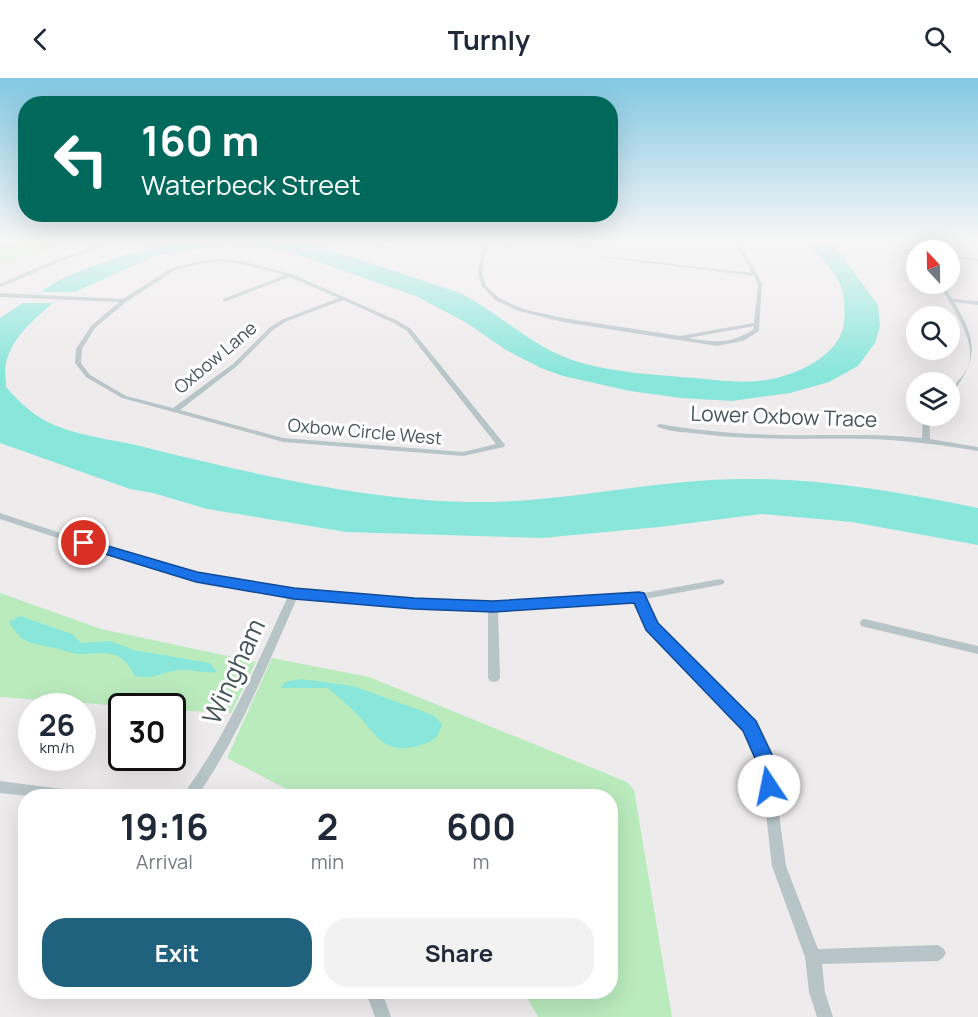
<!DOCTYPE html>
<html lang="en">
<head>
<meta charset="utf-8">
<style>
	:root { --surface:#fff; --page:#f2f2f3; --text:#1f2937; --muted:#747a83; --accent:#20627d }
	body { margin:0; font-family:Manrope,sans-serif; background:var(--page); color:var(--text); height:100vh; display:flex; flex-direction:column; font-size:22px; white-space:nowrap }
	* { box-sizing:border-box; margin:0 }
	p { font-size:20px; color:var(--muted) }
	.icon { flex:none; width:33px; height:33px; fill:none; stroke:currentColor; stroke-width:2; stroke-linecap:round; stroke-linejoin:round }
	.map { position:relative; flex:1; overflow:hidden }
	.sheet { position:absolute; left:18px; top:711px; width:600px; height:210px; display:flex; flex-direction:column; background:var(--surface); border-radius:24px; box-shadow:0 6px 24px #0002 }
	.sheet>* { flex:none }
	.banner { position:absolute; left:18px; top:18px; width:600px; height:126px; border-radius:24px; box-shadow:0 6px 24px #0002; background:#00695c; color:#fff; overflow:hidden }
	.needle { width:39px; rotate:338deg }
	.buttons { position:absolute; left:906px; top:162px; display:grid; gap:12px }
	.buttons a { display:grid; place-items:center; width:54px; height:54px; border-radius:50%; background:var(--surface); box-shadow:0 6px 24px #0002; font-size:30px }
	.speed { position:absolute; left:18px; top:615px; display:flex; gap:12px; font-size:30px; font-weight:700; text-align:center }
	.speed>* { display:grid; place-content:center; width:78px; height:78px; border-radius:50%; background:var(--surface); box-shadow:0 6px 24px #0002; line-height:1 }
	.speed small { font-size:15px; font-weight:400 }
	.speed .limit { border:3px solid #111; border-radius:9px; background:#fff; color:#111 }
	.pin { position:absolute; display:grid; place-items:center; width:51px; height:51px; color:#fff; margin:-26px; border:3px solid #fff; border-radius:50%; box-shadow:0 2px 6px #0007 }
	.me { position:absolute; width:66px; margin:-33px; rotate:349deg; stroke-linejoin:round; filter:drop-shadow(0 0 4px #0008) }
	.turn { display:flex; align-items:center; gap:21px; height:126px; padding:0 24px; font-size:27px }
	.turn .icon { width:78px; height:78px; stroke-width:2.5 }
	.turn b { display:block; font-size:42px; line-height:51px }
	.eta { display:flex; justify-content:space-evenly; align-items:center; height:102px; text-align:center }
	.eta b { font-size:36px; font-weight:700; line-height:42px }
	.primary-button { display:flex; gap:12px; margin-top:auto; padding:12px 24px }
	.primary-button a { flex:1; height:69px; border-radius:24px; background:var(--accent); color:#fff; font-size:24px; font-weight:700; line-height:69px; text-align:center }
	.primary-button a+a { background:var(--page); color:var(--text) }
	header { display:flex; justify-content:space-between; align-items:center; height:78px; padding:0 24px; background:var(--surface); font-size:27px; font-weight:700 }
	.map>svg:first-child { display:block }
</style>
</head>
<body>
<header><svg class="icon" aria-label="back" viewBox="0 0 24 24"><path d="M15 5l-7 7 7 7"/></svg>Turnly<svg class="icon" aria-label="search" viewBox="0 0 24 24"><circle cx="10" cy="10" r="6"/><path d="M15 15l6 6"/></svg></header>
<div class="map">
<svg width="978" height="939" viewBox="0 0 978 939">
	<rect width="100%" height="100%" fill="#eeebec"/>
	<g fill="#baebbd">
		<path d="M18 163H72L0 187V169Z"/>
		<path d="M0 515 101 551 256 584 231 635 173 632 172 628H125L0 619Z"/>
		<path d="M272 580 369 599 627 704 634 712 672 939H538L524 914H610V718H300L227 680Z"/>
	</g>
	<g fill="#89e6db">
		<path d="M177 163H299L331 172 460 215C502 236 535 273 582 285 618 295 657 297 695 300 716 302 737 305 759 303 788 300 830 284 842 254 846 244 845 216 840 206 833 190 816 176 805 163H831L878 227 880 248 875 265 858 288 829 304 790 315 732 323 681 320 630 313 563 298 541 290 506 272 467 245 416 218 295 176 257 168 220 167 155 178 75 214H42C58 196 150 168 177 163Z"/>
		<path d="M23 225H53C34 241 12 259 6 285 4 292 6 301 6 309 16 321 30 334 44 342 71 357 110 361 140 368 248 395 380 426 491 424 578 422 663 400 750 401 827 401 902 415 978 430V467L852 444 762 436 659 449 542 460 346 454 207 431 153 415 130 411 0 365V240Z"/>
		<path d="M20 538 72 556 81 565 110 563 134 572 210 585 217 594C204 596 192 591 179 592 160 594 153 603 134 597 121 569 105 576 78 576 71 575 63 572 55 570 31 564 23 568 9 544Z"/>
		<path d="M301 601 353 608 433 637 442 646C438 659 435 663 421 667 381 679 377 655 353 632 345 624 336 618 328 610H281L285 604Z"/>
	</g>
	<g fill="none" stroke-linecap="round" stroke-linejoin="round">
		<g fill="#b7c5c8" fill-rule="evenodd">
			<path d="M111 163H118L59 184 0 209V206L55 182Z"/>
			<path d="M368 163H375L392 170 388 171Z"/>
			<path d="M478 163H482L486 171 482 195 486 208 499 220 523 231 563 240 680 258 754 245 758 206 754 198 601 179 603 178 752 195 745 181 732 163H736L749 181 762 206 759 253 743 263 717 268 563 244 519 233 495 222 482 208 478 195 482 171ZM754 248 753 252C728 267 715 264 688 260Z"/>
			<path d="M909 170 925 172H910L906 174 916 179V181L900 174Z"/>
			<path d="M950 177 978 181V183L950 179Z"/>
			<path d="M219 181 242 183 292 196 398 243 411 251 505 367 504 369 463 378 283 364 122 320 86 299 75 285 76 271 91 248 119 224 0 219V215L123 221 170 191 192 185ZM219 183 242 186 285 197 223 221V223H227L289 199 339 220 281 242 269 250 233 286 173 330 126 318 90 297 81 285 82 271 95 250 126 224 174 193 193 187ZM343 222 394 245 407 253 496 366 463 374 283 360 180 332 237 288 273 252 285 244Z"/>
			<path d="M939 206H943L952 221 978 223V227L954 224C978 264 978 280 952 316L950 317V312C957 304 966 296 969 285 976 261 950 226 939 206Z"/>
			<path d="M923 338H929L930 361 978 369V373C942 367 905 362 868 361 809 360 751 363 692 355 681 354 666 353 656 348L660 346C700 353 739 356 779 357 827 358 875 355 922 360Z"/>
			<path d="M0 435 106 470 196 496 294 513 414 522 493 524 639 516 720 501 723 502 725 504 723 506 720 507 645 521 656 546 754 644 772 685 786 788 818 871 938 867 943 870 946 875 943 880 938 883 822 886 825 914 833 939H817L809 914 805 879 772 788 760 685 745 651 648 551 636 523 498 531 500 600 498 603 494 604 490 603 488 600V531L414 530 297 520C267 588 240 657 197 718H184L185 714C229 653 257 586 288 518L196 502 100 474 0 441Z"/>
			<path d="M865 541 978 568V576L861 548 860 545 861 542Z"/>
			<path d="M0 703 70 712 75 714 76 718H28L0 715Z"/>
			<path d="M366 914H382L391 939H375Z"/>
		</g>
	</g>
	<linearGradient id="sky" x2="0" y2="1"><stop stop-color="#82c8e3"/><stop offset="0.55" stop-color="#f7f6f6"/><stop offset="1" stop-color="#f7f6f6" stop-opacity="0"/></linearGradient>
	<rect width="978" height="295" fill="url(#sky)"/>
	<path fill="#1a73e8" stroke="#114b97" stroke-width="1.5" d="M84 461 197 494 294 510 414 520 493 523 639 514 644 515 658 545 756 643 776 685 779 708 776 715 769 717 762 715 757 685 743 653 646 552 634 525 493 534 414 531 294 521 196 504 79 468 77 465Z"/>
	<g text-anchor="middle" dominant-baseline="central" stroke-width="6" stroke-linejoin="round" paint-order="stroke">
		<g font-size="18" fill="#455558" stroke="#fff">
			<text transform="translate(215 279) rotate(-40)">Oxbow Lane</text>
			<text transform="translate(365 353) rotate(5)">Oxbow Circle West</text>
		</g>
		<g font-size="21" fill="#455558" stroke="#fff">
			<text transform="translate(784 338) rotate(2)">Lower Oxbow Trace</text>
		</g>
		<g font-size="26" fill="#455558" stroke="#fff">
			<text transform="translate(233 593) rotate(-65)">Wingham</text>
		</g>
	</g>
</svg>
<div class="buttons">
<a><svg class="needle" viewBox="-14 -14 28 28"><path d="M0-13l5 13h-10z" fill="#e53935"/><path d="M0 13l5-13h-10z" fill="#747a83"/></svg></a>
<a><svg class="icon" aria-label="search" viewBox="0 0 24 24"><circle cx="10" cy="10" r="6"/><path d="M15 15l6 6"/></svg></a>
<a><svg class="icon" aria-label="layers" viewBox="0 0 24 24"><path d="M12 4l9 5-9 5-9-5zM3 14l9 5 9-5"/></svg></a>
</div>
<div class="speed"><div>26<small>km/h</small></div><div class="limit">30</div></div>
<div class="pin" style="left:84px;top:465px;background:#d93025"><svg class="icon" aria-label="arrive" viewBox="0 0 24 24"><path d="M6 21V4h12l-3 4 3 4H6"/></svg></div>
<svg class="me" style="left:769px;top:708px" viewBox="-20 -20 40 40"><circle r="19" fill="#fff"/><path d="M0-13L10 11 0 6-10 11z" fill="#1a73e8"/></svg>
<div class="banner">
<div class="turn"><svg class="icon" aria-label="left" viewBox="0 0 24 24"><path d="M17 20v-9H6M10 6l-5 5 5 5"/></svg><div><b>160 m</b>Waterbeck Street</div></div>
</div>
<section class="sheet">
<div class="eta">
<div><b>19:16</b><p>Arrival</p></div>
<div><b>2</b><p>min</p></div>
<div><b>600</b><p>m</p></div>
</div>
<div class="primary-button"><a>Exit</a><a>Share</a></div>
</section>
</div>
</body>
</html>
